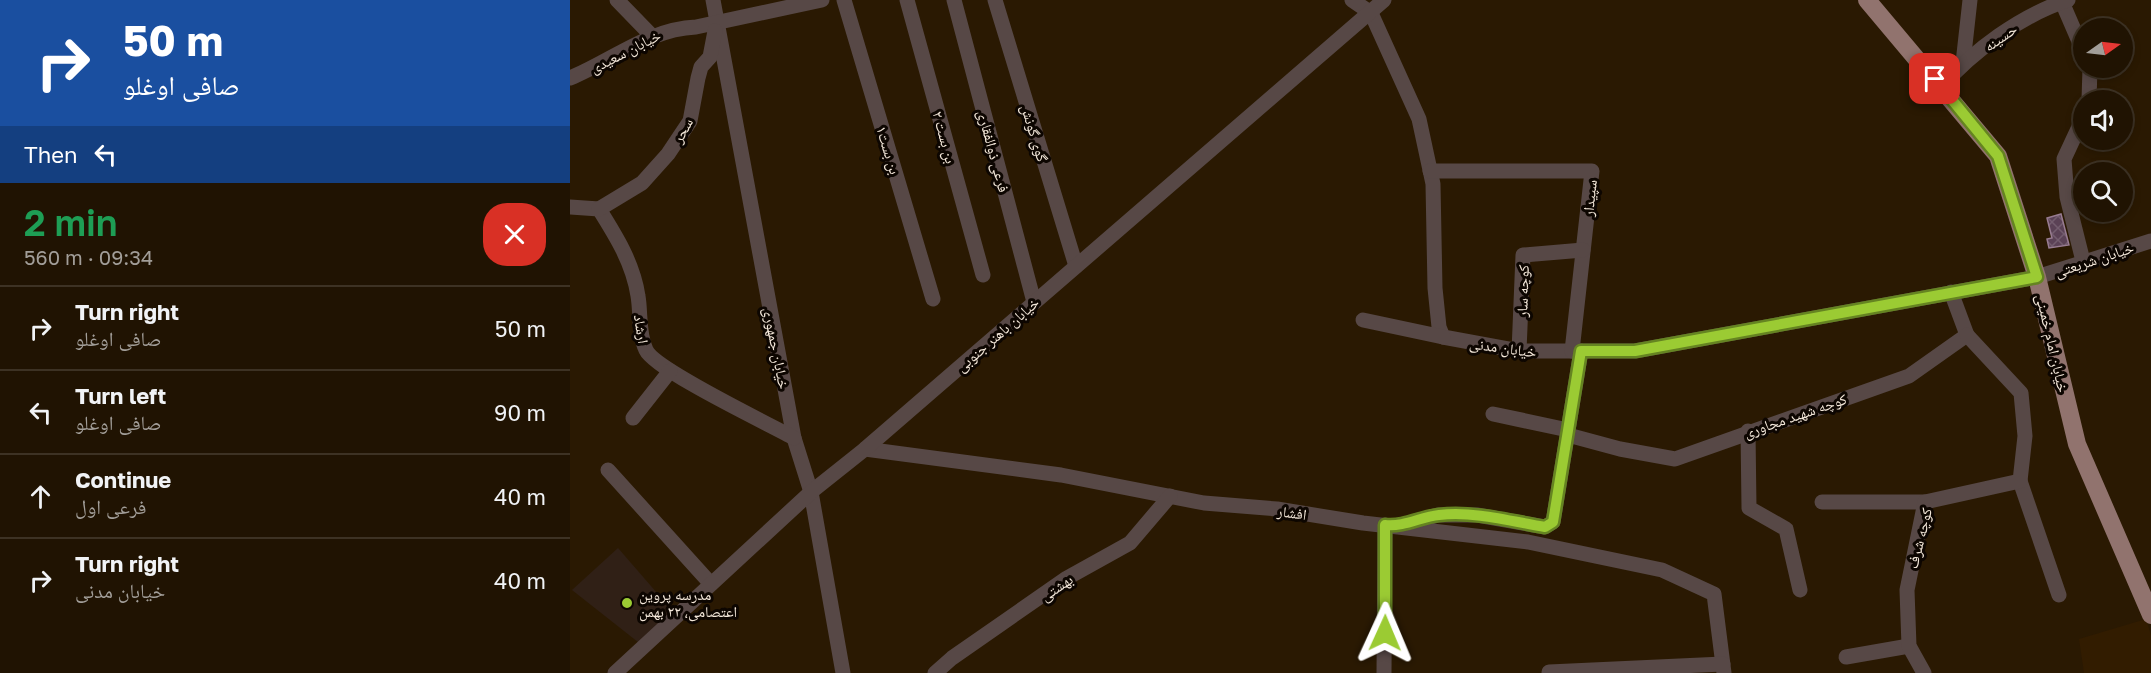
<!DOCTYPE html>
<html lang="en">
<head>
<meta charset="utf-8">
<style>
	:root { --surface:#201302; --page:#2d2011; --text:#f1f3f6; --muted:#a29e99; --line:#3d3224 }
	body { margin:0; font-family:"Golos Text","Noto Naskh Arabic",sans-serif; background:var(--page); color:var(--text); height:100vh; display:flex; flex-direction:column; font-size:22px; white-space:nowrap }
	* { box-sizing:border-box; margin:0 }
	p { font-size:20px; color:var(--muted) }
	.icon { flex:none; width:33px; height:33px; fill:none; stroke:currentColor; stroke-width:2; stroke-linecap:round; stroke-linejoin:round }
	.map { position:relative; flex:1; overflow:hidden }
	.side { display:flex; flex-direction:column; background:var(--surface); width:570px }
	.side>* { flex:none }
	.banner { background:#1a4fa0; color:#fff; overflow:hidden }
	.needle { width:39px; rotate:76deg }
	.fabs { position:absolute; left:1503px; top:18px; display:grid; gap:12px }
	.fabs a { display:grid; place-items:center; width:60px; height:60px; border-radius:50%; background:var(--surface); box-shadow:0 3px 9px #0003,0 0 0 2px var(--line); font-size:30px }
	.pin { position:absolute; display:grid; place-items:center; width:51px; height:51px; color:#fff; margin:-26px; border-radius:12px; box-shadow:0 3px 9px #0006 }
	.me { position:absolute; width:66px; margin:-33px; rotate:1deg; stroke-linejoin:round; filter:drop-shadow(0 0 4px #0008) }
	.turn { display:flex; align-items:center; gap:21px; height:126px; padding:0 24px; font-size:27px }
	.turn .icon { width:78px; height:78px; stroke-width:2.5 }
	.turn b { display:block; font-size:42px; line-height:51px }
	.then { display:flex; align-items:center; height:57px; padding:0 24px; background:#0003; gap:12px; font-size:22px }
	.round { display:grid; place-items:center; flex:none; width:63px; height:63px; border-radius:24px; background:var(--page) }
	.overview { display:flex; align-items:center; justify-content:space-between; height:102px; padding:0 24px }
	h1 { font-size:36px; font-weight:600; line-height:45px; color:#1e9e55 }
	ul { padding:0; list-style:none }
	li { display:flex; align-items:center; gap:18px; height:84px; padding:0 24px; border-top:2px solid var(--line) }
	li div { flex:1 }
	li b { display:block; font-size:22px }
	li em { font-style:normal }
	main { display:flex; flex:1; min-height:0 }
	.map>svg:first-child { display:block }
</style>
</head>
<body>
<main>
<section class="side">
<div class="banner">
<div class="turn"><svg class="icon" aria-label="right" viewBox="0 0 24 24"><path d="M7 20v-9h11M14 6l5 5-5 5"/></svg><div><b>50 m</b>صافی اوغلو</div></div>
<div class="then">Then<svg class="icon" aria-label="left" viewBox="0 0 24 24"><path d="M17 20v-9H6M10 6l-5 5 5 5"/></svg></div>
</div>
<div class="overview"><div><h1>2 min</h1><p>560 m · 09:34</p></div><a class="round" style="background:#d93025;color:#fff"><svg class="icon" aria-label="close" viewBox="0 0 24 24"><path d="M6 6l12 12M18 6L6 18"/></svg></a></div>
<ul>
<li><svg class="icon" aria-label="right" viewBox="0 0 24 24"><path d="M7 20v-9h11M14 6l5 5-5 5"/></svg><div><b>Turn right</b><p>صافی اوغلو</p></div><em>50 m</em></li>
<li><svg class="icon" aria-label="left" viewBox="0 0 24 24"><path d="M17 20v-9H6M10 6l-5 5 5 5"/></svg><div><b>Turn left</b><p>صافی اوغلو</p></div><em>90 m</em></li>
<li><svg class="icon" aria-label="ahead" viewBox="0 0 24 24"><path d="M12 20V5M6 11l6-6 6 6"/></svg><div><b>Continue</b><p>فرعی اول</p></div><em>40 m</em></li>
<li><svg class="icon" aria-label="right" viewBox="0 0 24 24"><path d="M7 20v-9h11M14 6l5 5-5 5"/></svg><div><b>Turn right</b><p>خیابان مدنی</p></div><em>40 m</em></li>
</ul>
</section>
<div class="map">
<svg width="1581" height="673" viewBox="0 0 1581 673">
	<defs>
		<pattern id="building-cross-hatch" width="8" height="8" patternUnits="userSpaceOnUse" patternTransform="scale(1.5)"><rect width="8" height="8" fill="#5b4256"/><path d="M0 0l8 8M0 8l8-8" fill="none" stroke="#735d6e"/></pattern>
	</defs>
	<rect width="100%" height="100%" fill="#2a1902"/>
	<path fill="#321c00" d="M1576 619 1581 635V673H1514L1509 639Z"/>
	<path fill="#302016" d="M48 548 107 616 73 646 2 590Z"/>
	<path fill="url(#building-cross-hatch)" stroke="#987c91" stroke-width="1.5" d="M1491 214 1499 245 1479 248 1477 239 1482 238 1477 218Z"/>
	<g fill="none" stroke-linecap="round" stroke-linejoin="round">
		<g stroke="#574846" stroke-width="15">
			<path d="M47 0 81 35"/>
			<path d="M143 0 224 438 241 492 273 673"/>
			<path d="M274 0 363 299"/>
			<path d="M337 0 413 275"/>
			<path d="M384 0 464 302"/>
			<path d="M425 0 506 266"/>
			<path d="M782 0 801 13 849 119 863 184 865 288 869 327 873 337 949 351H1065L1467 277 1581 241"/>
			<path d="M1492 2 1514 53"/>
			<path d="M1393 63 1400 0"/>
			<path d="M0 78C43 60 79 29 126 27L252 0"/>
			<path d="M1370 88C1404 50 1450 16 1498 0"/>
			<path d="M1519 100 1520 68"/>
			<path d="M860 171H1022L1002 351"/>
			<path d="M0 207 29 209C46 236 63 263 68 296 71 313 68 333 76 350 85 370 199 424 224 438"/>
			<path d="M29 209 72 183 98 154 120 121 128 78 131 67 140 57 145 31"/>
			<path d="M1513 261 1497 197 1494 159 1514 116"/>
			<path d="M793 320 873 337"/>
			<path d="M949 351 953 255 1013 250"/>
			<path d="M923 414 998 430"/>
			<path d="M63 418 100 371"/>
			<path d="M1178 431 1179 508 1216 529 1230 590"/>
			<path d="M998 435 1050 449 1105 459 1339 376 1397 335 1381 292"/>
			<path d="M295 449 491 475 634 503 707 509 793 523 958 542 1092 570 1144 594 1154 673"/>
			<path d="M38 470 141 584"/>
			<path d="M1450 481 1489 595"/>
			<path d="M1252 502H1355"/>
			<path d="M835 524 868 515H907L975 527 983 522 1011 351"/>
			<path d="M1276 657 1339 646"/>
			<path d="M979 672 1153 664"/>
			<path d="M45 673 241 492 295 449 814 0"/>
			<path d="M365 673 382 658 497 578 560 543 600 496"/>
			<path d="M814 673 815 525"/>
			<path d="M1354 673 1339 646 1337 590 1355 502 1450 481 1455 436 1451 393 1397 335"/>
		</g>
		<path stroke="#91736e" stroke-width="18" d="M1297 0 1428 156 1467 277 1507 444 1581 615"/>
	</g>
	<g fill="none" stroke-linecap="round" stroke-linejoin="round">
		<defs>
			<path id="route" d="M815 633V525C835 527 850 517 869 515 904 511 940 521 975 527L983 522 1011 351H1065L1467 277 1428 156 1365 79"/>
		</defs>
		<use href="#route" stroke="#658421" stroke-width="15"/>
		<use href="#route" stroke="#9bcb33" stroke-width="10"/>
	</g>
	<circle fill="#9bcb33" stroke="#0d0601" stroke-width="2" cx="57" cy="603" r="6"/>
	<g text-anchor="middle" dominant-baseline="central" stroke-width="6" stroke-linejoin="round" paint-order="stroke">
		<g font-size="15" fill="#f4e8da" stroke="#0d0601">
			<text transform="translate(1430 37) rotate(-35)">حسینه</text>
			<text transform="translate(55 51) rotate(-27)">خیابان سعیدی</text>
			<text transform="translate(112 130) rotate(-61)">سحر</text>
			<text transform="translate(465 133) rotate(73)">گوی گونش</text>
			<text transform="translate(375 137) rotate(75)">بن بست ۲</text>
			<text transform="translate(319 150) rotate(73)">بن بست۱</text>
			<text transform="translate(424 151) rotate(75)">فرعی ذوالفقاری</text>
			<text transform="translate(1019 198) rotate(-84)">سپیدار</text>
			<text transform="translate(1524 259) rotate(-18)">خیابان شریعتی</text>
			<text transform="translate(952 291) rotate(-88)">کوچه سار</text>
			<text transform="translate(72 329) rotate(81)">ارشاد</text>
			<text transform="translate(427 334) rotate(-41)">خیابان باهنر جنوبی</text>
			<text transform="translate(1483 343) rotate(77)">خیابان امام خمینی</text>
			<text transform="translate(933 347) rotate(8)">خیابان مدنی</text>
			<text transform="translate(207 348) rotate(79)">خیابان جمهوری</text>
			<text transform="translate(1225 415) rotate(-19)">کوچه شهید مجاوری</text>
			<text transform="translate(722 512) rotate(8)">افشار</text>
			<text transform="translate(1349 538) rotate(-76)">کوچه شرف</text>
			<text transform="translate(486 587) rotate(-34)">بهشتی</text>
		</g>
		<g font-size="15" fill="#f4e8da" stroke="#0d0601" text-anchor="start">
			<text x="69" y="594">مدرسه پروین<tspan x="69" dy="17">اعتصامی، ۲۲ بهمن</tspan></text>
		</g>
	</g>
</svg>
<div class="fabs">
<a><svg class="needle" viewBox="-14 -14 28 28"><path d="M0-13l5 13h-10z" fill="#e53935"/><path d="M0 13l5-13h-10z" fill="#a29e99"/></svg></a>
<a><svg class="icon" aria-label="sound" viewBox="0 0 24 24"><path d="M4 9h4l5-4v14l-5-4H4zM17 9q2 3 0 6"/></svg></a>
<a><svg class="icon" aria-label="search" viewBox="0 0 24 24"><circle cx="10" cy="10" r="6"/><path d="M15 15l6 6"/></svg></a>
</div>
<div class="pin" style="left:1365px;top:79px;background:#d93025"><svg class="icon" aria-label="arrive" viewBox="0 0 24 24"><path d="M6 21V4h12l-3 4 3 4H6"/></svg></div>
<svg class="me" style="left:815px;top:633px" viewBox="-20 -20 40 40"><path d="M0-17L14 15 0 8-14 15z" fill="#9bcb33" stroke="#fff" stroke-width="4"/></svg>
</div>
</main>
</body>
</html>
